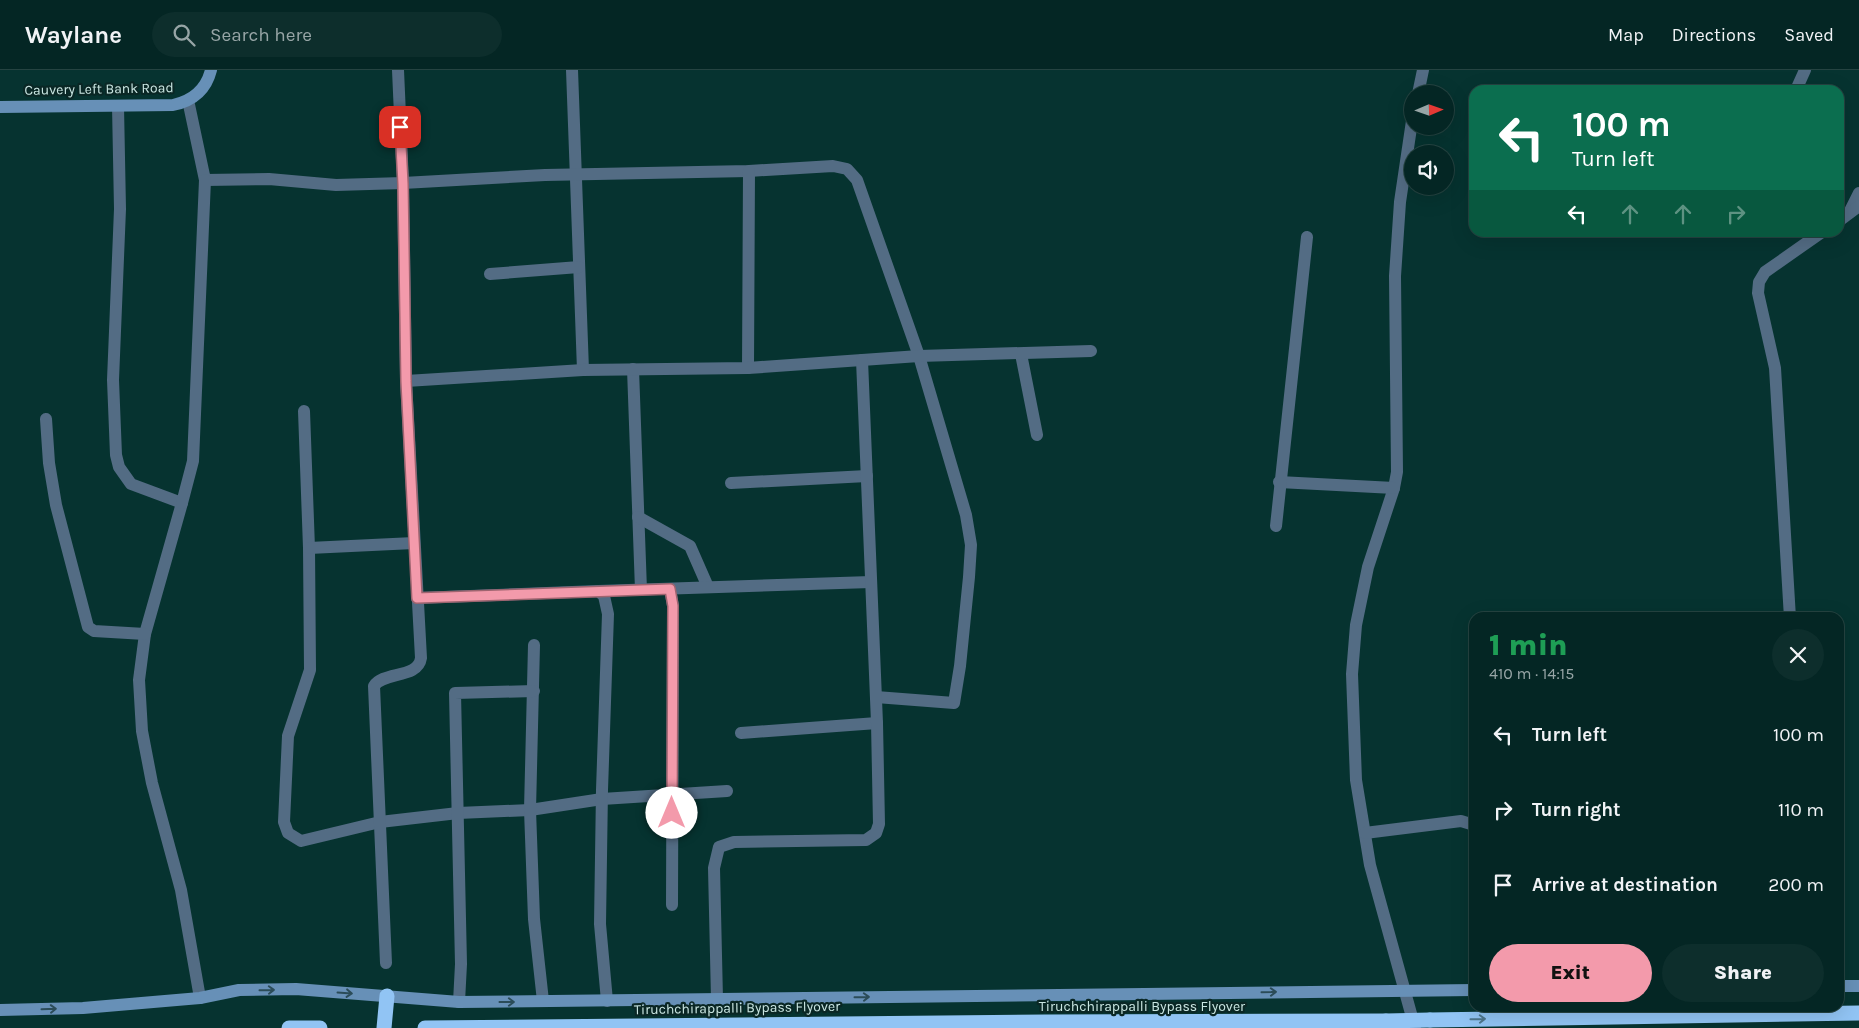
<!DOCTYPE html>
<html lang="en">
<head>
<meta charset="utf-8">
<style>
	:root { --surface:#042624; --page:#0d2e2c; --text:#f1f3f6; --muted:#97a5a6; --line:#254341; --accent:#f39aab }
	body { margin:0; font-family:Karla,sans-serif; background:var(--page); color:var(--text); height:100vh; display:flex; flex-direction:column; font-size:19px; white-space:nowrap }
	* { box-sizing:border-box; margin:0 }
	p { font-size:16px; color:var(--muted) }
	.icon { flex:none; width:28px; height:28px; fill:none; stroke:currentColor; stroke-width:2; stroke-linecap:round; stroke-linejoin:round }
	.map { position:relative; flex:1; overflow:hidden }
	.panel { position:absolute; left:1469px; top:542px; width:375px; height:400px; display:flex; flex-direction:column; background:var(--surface); border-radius:15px; box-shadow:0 5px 20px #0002,0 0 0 1px var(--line) }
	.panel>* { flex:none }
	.hud { position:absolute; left:1469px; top:15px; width:375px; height:152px; border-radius:15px; box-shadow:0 5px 20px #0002,0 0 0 1px var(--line); background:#0b6e4f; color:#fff; overflow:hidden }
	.needle { width:32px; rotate:88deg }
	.controls { position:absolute; left:1404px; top:15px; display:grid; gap:10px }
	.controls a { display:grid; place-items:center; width:50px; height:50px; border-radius:50%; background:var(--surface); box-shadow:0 5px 20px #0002,0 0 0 1px var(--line); font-size:25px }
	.pin { position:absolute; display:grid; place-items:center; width:42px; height:42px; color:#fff; margin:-21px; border-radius:10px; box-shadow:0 2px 8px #0006 }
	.me { position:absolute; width:55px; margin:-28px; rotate:0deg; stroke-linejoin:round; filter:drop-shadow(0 0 4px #0008) }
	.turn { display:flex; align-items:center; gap:18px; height:105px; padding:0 20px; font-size:22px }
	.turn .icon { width:65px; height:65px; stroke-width:2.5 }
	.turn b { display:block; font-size:35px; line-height:42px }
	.lanes { display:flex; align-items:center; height:48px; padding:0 20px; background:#0003; justify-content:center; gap:25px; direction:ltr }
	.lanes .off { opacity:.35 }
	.round { display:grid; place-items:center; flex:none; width:52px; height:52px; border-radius:26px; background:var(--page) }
	.head { display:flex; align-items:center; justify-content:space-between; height:85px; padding:0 20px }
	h1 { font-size:30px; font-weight:800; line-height:38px; color:#1e9e55 }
	.primary-button { display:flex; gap:10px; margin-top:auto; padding:10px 20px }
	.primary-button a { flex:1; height:58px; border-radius:30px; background:var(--accent); color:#111; font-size:20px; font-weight:800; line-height:58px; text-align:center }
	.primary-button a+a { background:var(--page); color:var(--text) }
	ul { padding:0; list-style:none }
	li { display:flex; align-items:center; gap:15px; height:75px; padding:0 20px }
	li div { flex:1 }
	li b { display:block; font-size:19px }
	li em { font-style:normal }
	header { display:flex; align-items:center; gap:30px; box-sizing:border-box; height:70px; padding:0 25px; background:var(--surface); border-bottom:1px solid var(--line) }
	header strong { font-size:24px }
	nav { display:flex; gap:28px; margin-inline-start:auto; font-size:18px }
	.search { width:350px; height:45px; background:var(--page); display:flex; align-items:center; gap:12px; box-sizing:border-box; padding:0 18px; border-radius:28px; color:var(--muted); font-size:19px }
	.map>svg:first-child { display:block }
</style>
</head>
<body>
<header>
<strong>Waylane</strong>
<div class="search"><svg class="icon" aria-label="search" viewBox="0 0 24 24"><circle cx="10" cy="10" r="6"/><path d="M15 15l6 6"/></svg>Search here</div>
<nav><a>Map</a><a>Directions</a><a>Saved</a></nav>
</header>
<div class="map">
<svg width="1859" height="958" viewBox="0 0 1859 958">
	<rect width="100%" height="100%" fill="#063330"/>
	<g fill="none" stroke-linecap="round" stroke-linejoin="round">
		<g stroke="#536c84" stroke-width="12">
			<path d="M572 0 583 300"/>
			<path d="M1796 20 1805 0"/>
			<path d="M1418 24 1423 0"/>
			<path d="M188 30 205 110 269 109 336 115 403 113 545 105 749 101 833 96 847 99 857 110 919 286 966 445 971 475 969 507 960 596 954 633 876 627"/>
			<path d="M118 36 120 139 113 310 116 385 119 397 131 414 182 433 145 564 139 610 142 661 152 713 181 820 200 928"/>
			<path d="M1412 51 1400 132 1395 206 1397 402 1394 418 1368 497 1356 555 1352 604 1356 710 1370 795 1415 958"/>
			<path d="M1849 143 1859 123"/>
			<path d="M1839 151 1859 136"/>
			<path d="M490 204 579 197"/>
			<path d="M1021 284 1037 365"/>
			<path d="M748 298 749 101"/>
			<path d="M633 299 641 520"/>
			<path d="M406 311 583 300 748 298 919 286 1091 281"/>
			<path d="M304 341 309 478 310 600 288 666 284 752 288 763 301 771 380 752 458 743 530 740 602 729 727 721"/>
			<path d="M46 349 49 393 56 435 88 557 94 561 145 564"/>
			<path d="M1279 412 1394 418"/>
			<path d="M731 413 867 406"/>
			<path d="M182 433 193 391 205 110"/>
			<path d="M638 447 690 476 708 517"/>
			<path d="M1276 456 1307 167"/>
			<path d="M309 478 414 473"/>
			<path d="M670 519 673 536 672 835"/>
			<path d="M598 521 871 512"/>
			<path d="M417 528 598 521 604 526 608 544 602 720 600 854 607 931"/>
			<path d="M1790 548 1775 298 1758 223 1759 212 1765 202 1822 162"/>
			<path d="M534 575 530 740 534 849 543 931"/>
			<path d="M741 663 877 653"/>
			<path d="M1365 763 1461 751 1474 755"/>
			<path d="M386 893 374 616C383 601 418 609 421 588L406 311 403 113 398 0"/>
			<path d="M717 929 714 798 719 777 734 772 866 770 876 763 879 754 877 653 862 290"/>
			<path d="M459 932 461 894 455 623 534 621"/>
		</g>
		<g stroke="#6790b7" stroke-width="12">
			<path d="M0 37 173 35C192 31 206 20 211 0"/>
			<path d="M1839 916H1859"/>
			<path d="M0 940 83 938 200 928 239 920 296 919 459 932 1474 920"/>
		</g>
		<g stroke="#91c4f4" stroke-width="15">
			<path d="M1430 950 1859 943"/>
			<path d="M289 958H320"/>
			<path d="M384 958 387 926"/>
			<path d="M425 958 1045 952 1386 951"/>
		</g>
		<path stroke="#91c4f4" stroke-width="15" d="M1386 951 1430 950"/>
	</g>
	<defs><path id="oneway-shaft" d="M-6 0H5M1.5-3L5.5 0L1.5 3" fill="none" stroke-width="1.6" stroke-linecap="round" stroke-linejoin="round" transform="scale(1.25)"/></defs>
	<g stroke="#2b4c58">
		<use href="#oneway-shaft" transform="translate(267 920) rotate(-1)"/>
		<use href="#oneway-shaft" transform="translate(1269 922) rotate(-1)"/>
		<use href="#oneway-shaft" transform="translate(345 923) rotate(4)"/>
		<use href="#oneway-shaft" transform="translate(862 927) rotate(-1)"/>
		<use href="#oneway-shaft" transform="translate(507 932)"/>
		<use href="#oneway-shaft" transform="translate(49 939) rotate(-2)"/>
	</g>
	<use stroke="#4e768c" href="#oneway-shaft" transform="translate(1478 949) rotate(-1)"/>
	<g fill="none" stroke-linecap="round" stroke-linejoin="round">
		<defs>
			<path id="route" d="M400 57 403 114 406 311 417 528 670 519 673 536 672 743"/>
		</defs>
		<use href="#route" stroke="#9e646f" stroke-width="12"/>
		<use href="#route" stroke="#f39aab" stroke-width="9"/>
	</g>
	<g text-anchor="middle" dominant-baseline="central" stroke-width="4.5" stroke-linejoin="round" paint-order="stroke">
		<g font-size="14" fill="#cae6e2" stroke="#0a2725">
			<text transform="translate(99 19) rotate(-1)">Cauvery Left Bank Road</text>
			<text x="1142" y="936">Tiruchchirappalli Bypass Flyover</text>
			<text transform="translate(737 938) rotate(-1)">Tiruchchirappalli Bypass Flyover</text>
		</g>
	</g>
</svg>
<div class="controls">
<a><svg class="needle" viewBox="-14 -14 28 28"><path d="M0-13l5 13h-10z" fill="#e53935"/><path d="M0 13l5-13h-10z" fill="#97a5a6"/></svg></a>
<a><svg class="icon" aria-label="sound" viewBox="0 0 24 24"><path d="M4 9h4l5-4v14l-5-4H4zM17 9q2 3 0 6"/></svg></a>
</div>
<div class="pin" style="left:400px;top:57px;background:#d93025"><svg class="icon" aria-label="arrive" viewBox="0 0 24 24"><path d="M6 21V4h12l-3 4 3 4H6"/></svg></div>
<svg class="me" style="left:672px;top:743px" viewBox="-20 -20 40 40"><circle r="19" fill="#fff"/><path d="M0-13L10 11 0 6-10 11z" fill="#f39aab"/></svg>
<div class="hud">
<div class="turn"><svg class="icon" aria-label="left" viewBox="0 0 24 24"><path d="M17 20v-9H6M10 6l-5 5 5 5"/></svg><div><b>100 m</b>Turn left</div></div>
<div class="lanes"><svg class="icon" aria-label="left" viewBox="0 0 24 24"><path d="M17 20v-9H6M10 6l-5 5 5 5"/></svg><svg class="icon off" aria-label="ahead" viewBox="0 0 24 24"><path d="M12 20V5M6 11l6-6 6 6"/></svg><svg class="icon off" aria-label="ahead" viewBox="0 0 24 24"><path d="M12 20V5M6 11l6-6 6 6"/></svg><svg class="icon off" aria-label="right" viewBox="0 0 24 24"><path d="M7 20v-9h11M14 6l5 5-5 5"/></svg></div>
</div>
<section class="panel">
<div class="head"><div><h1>1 min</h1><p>410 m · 14:15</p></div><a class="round"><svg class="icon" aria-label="close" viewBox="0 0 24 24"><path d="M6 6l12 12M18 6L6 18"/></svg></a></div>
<ul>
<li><svg class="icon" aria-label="left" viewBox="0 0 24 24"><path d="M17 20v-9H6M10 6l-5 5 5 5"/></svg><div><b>Turn left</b></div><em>100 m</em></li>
<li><svg class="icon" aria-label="right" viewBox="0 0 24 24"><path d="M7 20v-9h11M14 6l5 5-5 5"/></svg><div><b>Turn right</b></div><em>110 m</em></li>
<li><svg class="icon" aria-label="arrive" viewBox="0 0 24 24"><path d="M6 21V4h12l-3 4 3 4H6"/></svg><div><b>Arrive at destination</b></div><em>200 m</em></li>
</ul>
<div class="primary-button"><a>Exit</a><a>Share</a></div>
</section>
</div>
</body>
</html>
